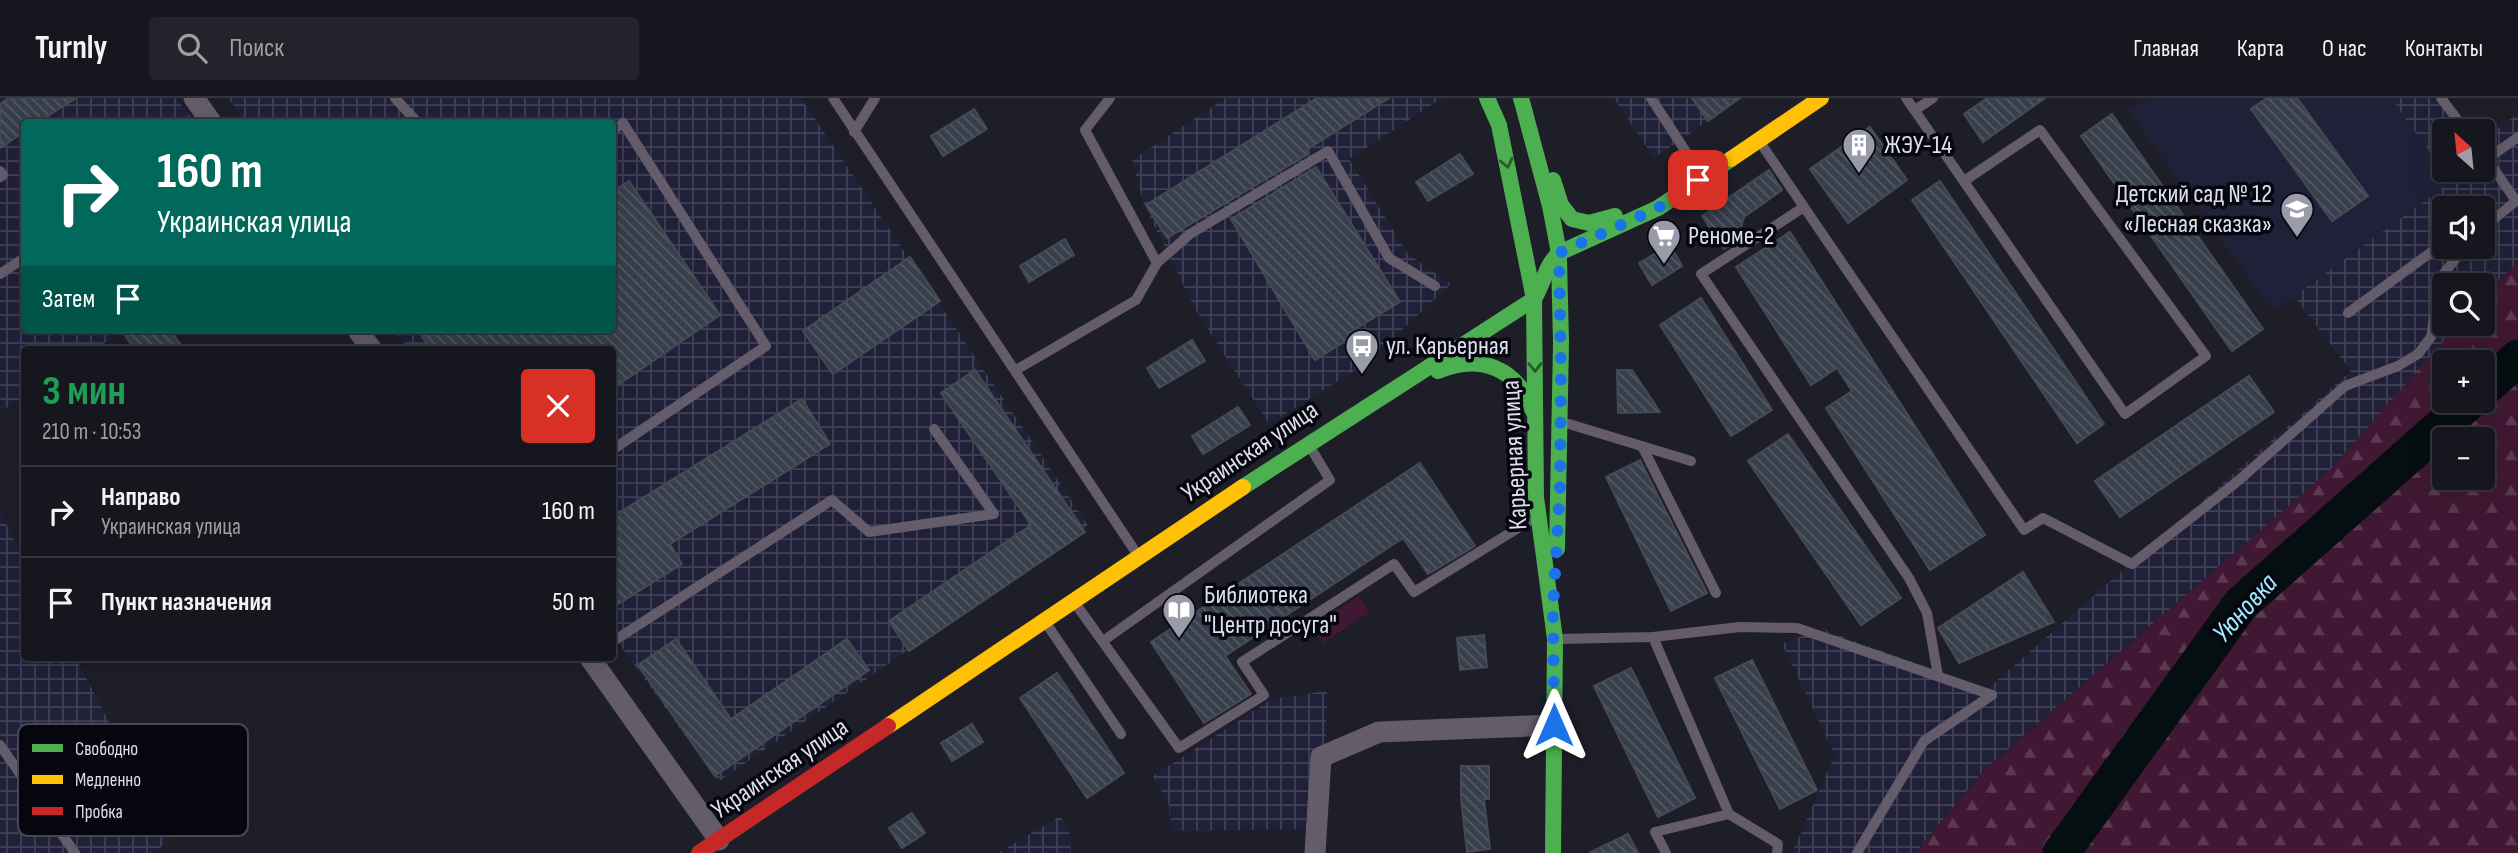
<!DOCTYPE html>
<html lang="ru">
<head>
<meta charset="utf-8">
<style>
	:root { --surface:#16161f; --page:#23232c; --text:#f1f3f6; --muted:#9e9fa4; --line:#35353d }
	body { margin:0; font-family:"Sofia Sans Condensed",sans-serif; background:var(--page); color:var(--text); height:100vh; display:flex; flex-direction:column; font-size:26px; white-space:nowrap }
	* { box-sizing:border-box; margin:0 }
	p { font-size:23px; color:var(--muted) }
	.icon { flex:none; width:38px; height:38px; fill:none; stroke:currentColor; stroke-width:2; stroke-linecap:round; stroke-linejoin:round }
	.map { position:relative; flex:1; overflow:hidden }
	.side { position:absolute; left:21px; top:248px; width:595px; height:315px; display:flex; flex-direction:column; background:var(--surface); border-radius:7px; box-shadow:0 7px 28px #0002,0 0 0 2px var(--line) }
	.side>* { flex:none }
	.banner { position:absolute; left:21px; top:21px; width:595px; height:214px; border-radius:7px; box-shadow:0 7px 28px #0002,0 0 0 2px var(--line); background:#00695c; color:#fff; overflow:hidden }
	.needle { width:46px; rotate:333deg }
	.buttons { position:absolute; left:2432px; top:21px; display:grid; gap:14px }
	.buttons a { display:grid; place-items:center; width:63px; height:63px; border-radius:7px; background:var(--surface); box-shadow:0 7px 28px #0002,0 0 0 2px var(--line); font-size:35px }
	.pin { position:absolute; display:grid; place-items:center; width:60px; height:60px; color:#fff; margin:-30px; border-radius:14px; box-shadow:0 4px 10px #0006 }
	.me { position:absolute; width:77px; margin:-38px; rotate:0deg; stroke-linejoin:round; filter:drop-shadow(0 0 5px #0008) }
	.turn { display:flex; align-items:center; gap:24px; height:147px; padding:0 21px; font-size:32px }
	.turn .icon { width:91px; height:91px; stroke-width:2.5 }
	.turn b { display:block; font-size:49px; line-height:60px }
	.then { display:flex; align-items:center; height:66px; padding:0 21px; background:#0003; gap:14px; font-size:26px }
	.round { display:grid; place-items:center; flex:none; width:74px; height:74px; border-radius:7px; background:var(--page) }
	.headline { display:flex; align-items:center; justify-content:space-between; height:119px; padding:0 21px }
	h1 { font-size:42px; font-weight:700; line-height:52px; color:#1e9e55 }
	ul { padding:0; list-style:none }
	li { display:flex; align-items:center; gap:21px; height:91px; padding:0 21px; border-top:2px solid var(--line) }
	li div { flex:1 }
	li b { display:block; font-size:26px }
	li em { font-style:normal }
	header { display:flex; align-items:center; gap:42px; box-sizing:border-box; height:98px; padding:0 35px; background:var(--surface); border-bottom:2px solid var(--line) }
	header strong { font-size:33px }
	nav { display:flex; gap:38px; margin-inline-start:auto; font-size:24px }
	.search { width:490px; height:63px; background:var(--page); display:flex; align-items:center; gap:18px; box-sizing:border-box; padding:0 24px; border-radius:7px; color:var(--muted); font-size:26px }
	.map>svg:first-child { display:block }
</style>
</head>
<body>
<header>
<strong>Turnly</strong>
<div class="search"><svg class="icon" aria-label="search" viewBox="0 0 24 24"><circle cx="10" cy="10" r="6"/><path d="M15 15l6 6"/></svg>Поиск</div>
<nav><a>Главная</a><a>Карта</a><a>О нас</a><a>Контакты</a></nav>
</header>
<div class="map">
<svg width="2518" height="755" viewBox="0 0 2518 755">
	<defs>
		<pattern id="industrial-grid" width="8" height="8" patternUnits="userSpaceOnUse" patternTransform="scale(1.75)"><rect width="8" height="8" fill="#202139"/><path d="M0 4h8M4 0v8" fill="none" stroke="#404156"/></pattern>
		<pattern id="forest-firs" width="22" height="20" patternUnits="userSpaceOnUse" patternTransform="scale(1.75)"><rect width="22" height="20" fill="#411833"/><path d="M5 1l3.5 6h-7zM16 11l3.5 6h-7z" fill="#5c3951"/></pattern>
		<pattern id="building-back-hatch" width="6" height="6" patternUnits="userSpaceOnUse" patternTransform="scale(1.75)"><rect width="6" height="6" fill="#363f4b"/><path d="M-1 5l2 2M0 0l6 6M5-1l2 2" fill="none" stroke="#535a65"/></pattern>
	</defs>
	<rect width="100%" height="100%" fill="#1e1e29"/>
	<path fill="#202139" d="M2148 0H2391L2452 84 2273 213 2129 14Z"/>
	<g fill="url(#industrial-grid)" fill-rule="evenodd">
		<path d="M0 0H175L195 24H24V231H126L94 252H24V298L0 314Z"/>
		<path d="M228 0H801L1088 427 718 684 613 537 612 252H409L394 231H612V24H246Z"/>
		<path d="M1226 0H1442L1349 61 1408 156 1451 186 1365 266 1269 326 1195 211 1144 107 1132 62Z"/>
		<path d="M1614 0H1741L1654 60Z"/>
		<path d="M2391 0H2444L2469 33H2445V72H2483V41L2518 16V164L2483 198V187H2445V226H2459L2329 373 1987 669 1915 755H1792L1835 657 1782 546 1825 529 1827 533 1987 591 2351 273 2294 198 2451 84ZM2445 110H2483V149H2445Z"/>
		<path d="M0 414 24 461V560H76L170 742 153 755H0Z"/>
		<path d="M1327 593 1323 731 1171 733 1169 707 1153 678 1272 601Z"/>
		<path d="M1060 718 1069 731 1071 755H998Z"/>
	</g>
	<path fill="url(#forest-firs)" fill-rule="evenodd" d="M2518 164V755H1915L1987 670 2329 373 2459 226H2483V198ZM2445 264H2483V303H2445ZM2445 341H2483V380H2445Z"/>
	<path fill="#411833" d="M1359 498 1370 514 1323 545 1312 529Z"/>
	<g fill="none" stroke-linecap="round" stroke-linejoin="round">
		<g stroke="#050e11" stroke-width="37">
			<path d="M2483 291 2518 260"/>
			<path d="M2061 755 2241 506 2470 303"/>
		</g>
	</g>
	<g fill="url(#building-back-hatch)" stroke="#464a53" stroke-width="2">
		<path d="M9 0H76L38 24H24V34L0 50V6Z"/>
		<path d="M1317 0H1389L1306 52 1308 56 1167 140 1146 107Z"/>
		<path d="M1692 0H1740L1708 23Z"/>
		<path d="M1987 0H2045L1983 44 1964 16Z"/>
		<path d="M2267 0H2297L2368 98 2332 123 2251 11Z"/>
		<path d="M974 11 987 31 943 58 931 38Z"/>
		<path d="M2112 16 2263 231 2232 253 2081 38Z"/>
		<path d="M1870 29 1907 82 1848 125 1810 71Z"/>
		<path d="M1460 56 1473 76 1428 103 1416 84Z"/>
		<path d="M1316 69 1400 204 1347 236 1350 240 1315 262 1231 121Z"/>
		<path d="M1769 72 1782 92 1744 119 1737 143 1724 151 1702 118Z"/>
		<path d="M629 83 720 217 612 291V252H431L417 231H612V94Z"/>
		<path d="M1940 83 2104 326 2077 345 1912 102Z"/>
		<path d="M1790 134 1985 437 1930 472 1826 310 1852 293 1837 270 1811 287 1736 169Z"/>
		<path d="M1065 141 1074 157 1029 184 1020 168Z"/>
		<path d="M1670 147 1682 168 1652 187 1639 165Z"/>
		<path d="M910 159 940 203 833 276 803 233Z"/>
		<path d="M1701 200 1772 312 1731 338 1660 227Z"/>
		<path d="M121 231H170L184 252H135Z"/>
		<path d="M1192 242 1205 263 1159 290 1147 270Z"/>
		<path d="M975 272 1085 434 909 553 889 523 1031 427 941 295Z"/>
		<path d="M1617 272H1632L1660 314 1618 315Z"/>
		<path d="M2249 278 2274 314 2120 419 2095 383Z"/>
		<path d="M802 301 830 346 670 446 682 466 612 510V419Z"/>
		<path d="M1238 309 1250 327 1203 356 1192 338Z"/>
		<path d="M1788 336 1901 500 1861 527 1748 363Z"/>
		<path d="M1640 362 1707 495 1671 513 1606 379Z"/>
		<path d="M1420 365 1475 448 1428 476 1403 440 1225 558 1251 596 1204 625 1151 544Z"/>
		<path d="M2023 474 2054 524 1959 565 1938 530Z"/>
		<path d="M1484 537 1487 569 1460 572 1457 540Z"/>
		<path d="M676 541 731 621 847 541 869 572 715 678 638 567Z"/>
		<path d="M1752 562 1817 692 1780 711 1715 580Z"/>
		<path d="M1631 570 1695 700 1658 719 1594 588Z"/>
		<path d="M1057 575 1124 675 1087 700 1020 600Z"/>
		<path d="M972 626 983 644 952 663 941 645Z"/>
		<path d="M1461 668H1489V701H1484L1490 751 1467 754 1461 701Z"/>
		<path d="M912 715 925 735 902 750 889 730Z"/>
		<path d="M1628 736 1638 755H1589Z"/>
	</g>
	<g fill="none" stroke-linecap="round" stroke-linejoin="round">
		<g stroke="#645c6a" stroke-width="10">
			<path d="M395 0 417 24"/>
			<path d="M833 0 1137 456"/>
			<path d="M1110 0 1085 32 1157 165"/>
			<path d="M1651 0 1701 77"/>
			<path d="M1906 0 2125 316 2206 258 2040 32 1964 83"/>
			<path d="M2441 0 2466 33"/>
			<path d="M1915 12 1933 0"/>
			<path d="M612 33 623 25 766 248 612 352"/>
			<path d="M854 34 875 0"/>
			<path d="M1760 44 1804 109 1701 176 1909 480 1927 515 1938 578"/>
			<path d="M0 73 3 77 0 79"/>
			<path d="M1804 109 2024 432 2043 420 2132 466 2238 383 2345 288 2398 268 2418 256 2431 239 2441 179 2465 149"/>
			<path d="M2483 130 2516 103 2487 61 2518 39"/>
			<path d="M0 176 24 160"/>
			<path d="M2348 215 2445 144"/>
			<path d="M1016 272 1136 202 1157 165 1190 136 1328 53 1389 160 1435 188"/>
			<path d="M1569 326 1691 363"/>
			<path d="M1642 348 1716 495"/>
			<path d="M1075 505 1179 650 1264 597 1242 564 1394 466 1414 494 1528 424"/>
			<path d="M1046 525 1121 636"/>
			<path d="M1653 539 1729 716 1655 734 1666 755"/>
			<path d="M1558 541 1653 539 1740 529 1797 530 1992 597"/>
			<path d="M1103 543 1330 382 1309 347"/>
			<path d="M612 544 832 402 869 434 994 416 934 331"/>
			<path d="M0 647 75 755"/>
			<path d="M1729 716 1778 746 1777 755"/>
			<path d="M1857 755 1924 643 1992 597"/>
		</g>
		<g stroke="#645c6a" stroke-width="21">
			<path d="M194 0 211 24"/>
			<path d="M357 231 372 252"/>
			<path d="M590 560 719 742"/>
			<path d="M1315 755 1321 659 1379 634 1554 627"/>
		</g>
		<g stroke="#4caf50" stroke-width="16">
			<path d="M1487 0 1499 27 1534 201"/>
			<path d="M1521 0 1550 108 1559 155"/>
			<path d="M1553 82 1561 107 1572 121 1589 125 1615 118"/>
			<path d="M1534 201 1536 399 1555 541 1553 755"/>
			<path d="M1438 273C1480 255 1517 270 1533 313"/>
			<path d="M1243 389 1534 201C1544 185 1545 168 1559 155L1658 110 1731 61"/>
			<path d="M1557 451 1561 245 1559 161"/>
		</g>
		<g stroke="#ffc107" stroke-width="16">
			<path d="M1731 61 1821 0"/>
			<path d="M888 628 1243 389"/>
		</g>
		<path stroke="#c62828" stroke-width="16" d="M699 755 888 628"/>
	</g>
	<defs><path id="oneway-chevron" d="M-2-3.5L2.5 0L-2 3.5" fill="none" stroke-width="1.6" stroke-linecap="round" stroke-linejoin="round" transform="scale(1.75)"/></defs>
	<g stroke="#295a2f">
		<use href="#oneway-chevron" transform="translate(1507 65) rotate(77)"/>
		<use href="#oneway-chevron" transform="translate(1535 269) rotate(89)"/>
	</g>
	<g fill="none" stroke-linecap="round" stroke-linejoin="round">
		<path stroke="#1a73e8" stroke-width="12" stroke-dasharray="0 21.6" d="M1554 627 1553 510 1560 391 1561 270 1559 155 1658 110 1698 82"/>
	</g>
	<defs>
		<symbol id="building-pin" viewBox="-11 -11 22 30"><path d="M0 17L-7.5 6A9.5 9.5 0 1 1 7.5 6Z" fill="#9a9ba8" stroke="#06060e"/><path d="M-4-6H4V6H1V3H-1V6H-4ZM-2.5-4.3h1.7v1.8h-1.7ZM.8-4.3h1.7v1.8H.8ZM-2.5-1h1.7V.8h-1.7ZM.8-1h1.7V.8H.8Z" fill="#fff"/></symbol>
		<symbol id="school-pin" viewBox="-11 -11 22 30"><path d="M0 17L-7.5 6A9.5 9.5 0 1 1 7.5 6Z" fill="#9a9ba8" stroke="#06060e"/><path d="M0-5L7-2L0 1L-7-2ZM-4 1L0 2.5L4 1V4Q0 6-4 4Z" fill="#fff"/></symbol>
		<symbol id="supermarket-pin" viewBox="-11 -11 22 30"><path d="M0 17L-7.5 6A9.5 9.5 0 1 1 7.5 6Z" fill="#9a9ba8" stroke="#06060e"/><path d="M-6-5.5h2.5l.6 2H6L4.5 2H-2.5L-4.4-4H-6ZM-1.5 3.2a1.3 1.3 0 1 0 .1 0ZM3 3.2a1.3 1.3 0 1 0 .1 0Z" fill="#fff"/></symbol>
		<symbol id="bus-pin" viewBox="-11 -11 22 30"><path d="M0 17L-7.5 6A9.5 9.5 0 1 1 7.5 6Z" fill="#9a9ba8" stroke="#06060e"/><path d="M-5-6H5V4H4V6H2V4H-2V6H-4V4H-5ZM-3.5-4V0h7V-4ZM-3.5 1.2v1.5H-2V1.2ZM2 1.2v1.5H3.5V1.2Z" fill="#fff"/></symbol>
		<symbol id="library-pin" viewBox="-11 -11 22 30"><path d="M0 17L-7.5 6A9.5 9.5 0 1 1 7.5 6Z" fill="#9a9ba8" stroke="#06060e"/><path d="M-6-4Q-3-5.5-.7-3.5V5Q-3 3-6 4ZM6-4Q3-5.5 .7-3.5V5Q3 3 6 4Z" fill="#fff"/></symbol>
	</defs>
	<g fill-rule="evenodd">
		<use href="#building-pin" x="1840" y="28" width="38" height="52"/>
		<use href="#school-pin" x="2278" y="92" width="38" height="52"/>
		<use href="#supermarket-pin" x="1645" y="119" width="38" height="52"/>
		<use href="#bus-pin" x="1343" y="229" width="38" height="52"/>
		<use href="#library-pin" x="1160" y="493" width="38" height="52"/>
	</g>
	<g text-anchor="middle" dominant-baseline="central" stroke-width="7" stroke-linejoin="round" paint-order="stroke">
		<g font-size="26" fill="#dddeed" stroke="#06060e" text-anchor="start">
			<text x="1884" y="47">ЖЭУ-14</text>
			<text x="2272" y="96" text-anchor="end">Детский сад № 12<tspan x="2272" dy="30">«Лесная сказка»</tspan></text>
			<text x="1688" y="138">Реноме-2</text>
			<text x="1386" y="248">ул. Карьерная</text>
			<text x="1204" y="497">Библиотека<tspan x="1204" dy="30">"Центр досуга"</tspan></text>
		</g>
		<g font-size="26" fill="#dddeed" stroke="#06060e">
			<text transform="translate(1250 354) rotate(-34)">Украинская улица</text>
			<text transform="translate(1515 357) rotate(-93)">Карьерная улица</text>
			<text transform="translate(780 671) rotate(-34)">Украинская улица</text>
		</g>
		<g font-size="28" font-style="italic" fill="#a0ecff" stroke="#06060e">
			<text transform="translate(2245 510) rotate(-48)">Уюновка</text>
		</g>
	</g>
	<rect x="18" y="626" width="230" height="112" rx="10" fill="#06060e" stroke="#464751" stroke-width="2"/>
	<rect x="32" y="646" width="31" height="8" fill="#4caf50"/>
	<rect x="32" y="677" width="31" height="9" fill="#ffc107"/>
	<rect x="32" y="709" width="31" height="8" fill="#c62828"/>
	<g font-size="19" fill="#dddeed">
		<text x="75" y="657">Свободно</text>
		<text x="75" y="688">Медленно</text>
		<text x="75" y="720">Пробка</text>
	</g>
</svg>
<div class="buttons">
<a><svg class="needle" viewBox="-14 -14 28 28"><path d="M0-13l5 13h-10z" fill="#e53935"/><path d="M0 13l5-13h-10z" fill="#9e9fa4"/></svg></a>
<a><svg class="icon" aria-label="sound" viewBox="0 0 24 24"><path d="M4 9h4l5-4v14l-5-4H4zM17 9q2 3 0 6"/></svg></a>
<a><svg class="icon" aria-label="search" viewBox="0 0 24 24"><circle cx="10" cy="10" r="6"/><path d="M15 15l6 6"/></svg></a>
<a>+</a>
<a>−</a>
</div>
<div class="pin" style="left:1698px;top:82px;background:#d93025"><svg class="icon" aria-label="arrive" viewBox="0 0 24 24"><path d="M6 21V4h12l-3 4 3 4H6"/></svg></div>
<svg class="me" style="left:1554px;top:627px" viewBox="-20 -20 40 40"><path d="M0-17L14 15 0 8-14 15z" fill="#1a73e8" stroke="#fff" stroke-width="4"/></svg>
<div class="banner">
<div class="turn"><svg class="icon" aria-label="right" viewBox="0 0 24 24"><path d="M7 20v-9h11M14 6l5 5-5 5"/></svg><div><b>160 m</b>Украинская улица</div></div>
<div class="then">Затем<svg class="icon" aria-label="arrive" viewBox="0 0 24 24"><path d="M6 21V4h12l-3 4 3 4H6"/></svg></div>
</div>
<section class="side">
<div class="headline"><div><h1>3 мин</h1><p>210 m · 10:53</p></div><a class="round" style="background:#d93025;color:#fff"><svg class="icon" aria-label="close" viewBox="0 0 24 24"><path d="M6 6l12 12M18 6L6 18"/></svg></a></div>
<ul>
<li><svg class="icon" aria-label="right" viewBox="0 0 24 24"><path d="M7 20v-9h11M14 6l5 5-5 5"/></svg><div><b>Направо</b><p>Украинская улица</p></div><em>160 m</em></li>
<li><svg class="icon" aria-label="arrive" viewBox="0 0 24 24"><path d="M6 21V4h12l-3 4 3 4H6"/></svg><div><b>Пункт назначения</b></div><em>50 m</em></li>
</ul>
</section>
</div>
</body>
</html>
